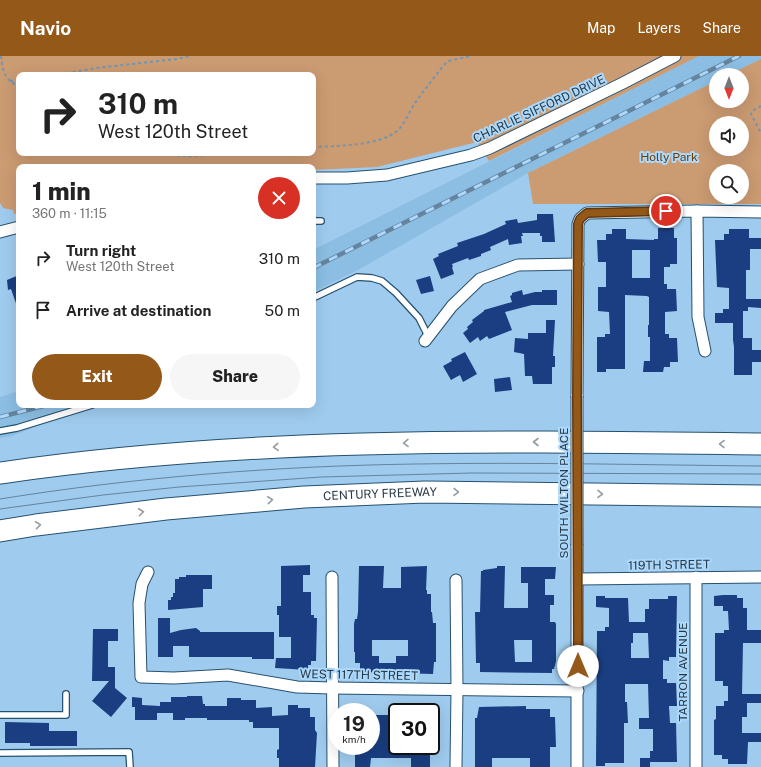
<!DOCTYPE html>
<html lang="en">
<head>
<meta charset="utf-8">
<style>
	:root { --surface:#fff; --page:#f6f6f6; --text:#222; --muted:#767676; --accent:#945819 }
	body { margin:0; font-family:"Public Sans",sans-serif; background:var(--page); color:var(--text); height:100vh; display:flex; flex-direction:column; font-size:15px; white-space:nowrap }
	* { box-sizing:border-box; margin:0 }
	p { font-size:13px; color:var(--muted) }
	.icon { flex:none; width:22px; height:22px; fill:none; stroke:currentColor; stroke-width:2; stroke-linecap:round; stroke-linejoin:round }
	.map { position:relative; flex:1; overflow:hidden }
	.details { position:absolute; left:16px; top:108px; width:300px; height:244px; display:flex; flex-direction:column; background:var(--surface); border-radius:8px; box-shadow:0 4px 16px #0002 }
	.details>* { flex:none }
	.banner { position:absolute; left:16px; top:16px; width:300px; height:84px; border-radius:8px; box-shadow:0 4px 16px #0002; background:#fff; color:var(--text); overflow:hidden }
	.needle { width:26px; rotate:180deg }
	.tools { position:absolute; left:709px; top:12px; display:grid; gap:8px }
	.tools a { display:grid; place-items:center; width:40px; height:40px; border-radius:50%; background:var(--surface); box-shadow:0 4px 16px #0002; font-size:20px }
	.speed { position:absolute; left:328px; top:647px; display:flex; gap:8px; font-size:20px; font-weight:700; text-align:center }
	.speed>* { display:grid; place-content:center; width:52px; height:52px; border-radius:50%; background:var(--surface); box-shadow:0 4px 16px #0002; line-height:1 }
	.speed small { font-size:10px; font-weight:400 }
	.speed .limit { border:2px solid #111; border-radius:6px; background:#fff; color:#111 }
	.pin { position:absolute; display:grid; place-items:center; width:34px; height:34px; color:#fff; margin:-17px; border:2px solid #fff; border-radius:50%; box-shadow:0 1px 4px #0007 }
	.me { position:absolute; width:44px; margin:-22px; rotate:0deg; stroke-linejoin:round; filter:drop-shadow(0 0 3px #0008) }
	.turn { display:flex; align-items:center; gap:14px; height:84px; padding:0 16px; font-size:18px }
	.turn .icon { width:52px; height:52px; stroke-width:2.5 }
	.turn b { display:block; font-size:28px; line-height:34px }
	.round { display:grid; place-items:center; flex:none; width:42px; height:42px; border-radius:21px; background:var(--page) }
	.overview { display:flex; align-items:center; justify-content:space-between; height:68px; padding:0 16px }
	h1 { font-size:24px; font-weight:800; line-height:30px }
	.action { display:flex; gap:8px; margin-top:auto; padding:8px 16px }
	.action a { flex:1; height:46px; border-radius:24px; background:var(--accent); color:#fff; font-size:16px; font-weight:800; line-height:46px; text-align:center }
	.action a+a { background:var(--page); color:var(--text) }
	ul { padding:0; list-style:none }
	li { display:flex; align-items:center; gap:12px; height:52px; padding:0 16px }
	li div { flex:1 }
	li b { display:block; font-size:15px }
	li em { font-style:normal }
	header { display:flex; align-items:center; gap:24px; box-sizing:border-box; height:56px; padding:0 20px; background:var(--accent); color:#fff }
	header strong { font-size:19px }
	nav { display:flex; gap:22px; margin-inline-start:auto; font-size:14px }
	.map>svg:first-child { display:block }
</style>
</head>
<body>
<header>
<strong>Navio</strong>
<nav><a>Map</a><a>Layers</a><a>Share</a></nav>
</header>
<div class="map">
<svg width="761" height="711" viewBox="0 0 761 711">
	<rect width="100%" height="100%" fill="#9fcbee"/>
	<g fill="#8cbee3">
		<path d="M699 0H761V3L728 19H716V25L528 117 358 214 313 236V194Z"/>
		<path d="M19 335V349H92L12 380 0 382V341Z"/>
	</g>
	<g fill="#cb9b72" fill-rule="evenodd">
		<path d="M0 0H699L489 105 477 86 377 111 313 114V111H19V157L14 158 13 154 3 152 0 147ZM19 19H313V97H19Z"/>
		<path d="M761 3V148H533L528 117 716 25V45H742V19H728ZM716 67H742V93H716ZM716 115H742V141H716Z"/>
	</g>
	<g fill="#1a3e81" fill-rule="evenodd">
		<path d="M537 158H553L555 186H542V180H540V177H522L523 180H521L522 187 509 189 508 183 490 191 491 194 481 198V200L469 204 468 202 452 208 453 211H452L454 218 441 223 433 203 439 200 438 198 458 190 457 187 484 178 506 168 505 165 517 163 518 167 537 164Z"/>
		<path d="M658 172H674V182H677V208H670V211H664V228H667V233H676L677 255 665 256V278H669V282H677L678 306H670V311H664L663 316H643L644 305H650V281H648V269H649V241L647 240 625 239V313H606V316H597V281H605V278H610L609 256 598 255V231H606V206H598L597 184H606V178H612V173H626V183L654 184V183H658ZM632 194H650V222H632Z"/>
		<path d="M729 173H749V182H761V193H750V214H746V243H761V252L748 251V255H743V282H752V294H761V306H752V319H734V291L733 284V267H715V257H723V253H729V232L717 231 715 184H724V178H729Z"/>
		<path d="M19 219V253H18L11 233 8 234 7 224Z"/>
		<path d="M430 220 434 235 421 238 416 224Z"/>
		<path d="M522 234 523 239 535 236H542V234H557V249H532L505 256 512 274 489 283 487 280 480 285 478 281 470 287 463 277 468 273 467 271 473 266 472 264 484 255V254L512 246 510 240 512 239V237Z"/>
		<path d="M546 264H555L553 300H555V311H552V328H533L532 320H525L524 298 514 296 515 282 528 283V277H546Z"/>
		<path d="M465 296 477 318 463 326 460 319 451 324 443 310 452 305 451 303Z"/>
		<path d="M510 321 512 334 495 336 494 323Z"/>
		<path d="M310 509V519H303V536H311V559H314V562H317L316 605H311V609H308V614L275 612 276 602H291V581H279V559H277V550H281V510Z"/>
		<path d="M359 510H384L383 532H401V511L427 510 426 534H427V538H431V556H432L433 567H436V606H434L433 618 360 616V607H355V596H354V568L355 563H357L358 556ZM372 584H408V600H396V607H379V600H372Z"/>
		<path d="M497 510H505L504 552H528V527H521V511H556L555 523H545V539H554V549H550V566H555L556 568V605L554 613H552V617L480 616V607H476L475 556H480L481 515H483V514L497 512ZM514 584H532V606H515Z"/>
		<path d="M186 519H212V533H203V551L168 554V544H171V541H173V537H175V523H179V521H186Z"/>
		<path d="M723 539H737V542H743V552H747V574H761V587H743L742 638H761V647H747V661H742V677H761V686H748L747 708H728V703H722V699H714V664L716 663V650H724V645H728V630H723V625H715V577H724V574H729L728 555H723V550H714V540Z"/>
		<path d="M596 540H605V542H628L629 566H645V553H649V543H668V540H677L676 601H669V605L663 604V623H667V627H676L677 650H669L670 667H676L677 706H650V695H653V673H639V662H649L648 628H625V646H627L628 667H624V707H605V710H596L597 575H605V571H609V552L596 551ZM633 577H648L649 602H631V587H633Z"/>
		<path d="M158 562H170V577L181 574 196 572 200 575V576H274V603H252V601H189V590H173V601H158Z"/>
		<path d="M93 573H118V585H108V611H115V632L127 642 111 661 92 645 109 625H92Z"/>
		<path d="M187 640H202L203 648H205V650H227V642H241V644H256V652L272 651V660L288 659V649H298V652H310V661H315V674L317 677 315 711H279V702H277V694L279 693V672H253V666H249V664H207V662H185V664H173V657H157V664H135V651H132V641L142 642V649L160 650V646H171V641H187Z"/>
		<path d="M526 650V653H550V661H555L556 691H550V711H530V702H492V711H475V662H477L479 651Z"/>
		<path d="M371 659H395V669H394V693H418V690H430V711H411V702H371L370 711H355V690H371Z"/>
		<path d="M5 666 49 667V675H77V690H30V687H5Z"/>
		<rect x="640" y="702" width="10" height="9"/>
	</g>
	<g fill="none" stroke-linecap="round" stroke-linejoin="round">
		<defs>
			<g id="lane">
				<path d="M313 165H321"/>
				<path d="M313 242 357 221 372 222 382 225 396 237 419 262 428 280"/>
				<path d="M0 375 17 372 92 349"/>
				<path d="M0 659H66V638"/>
				<path d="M0 697 129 696 130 711"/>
			</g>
			<g id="street">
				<path d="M313 122H347L387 119 471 99 490 92 623 27 675 0"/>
				<path d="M697 155 698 261 705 295"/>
				<path d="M0 176 19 171"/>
				<path d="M425 285 452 250 480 223 518 209 578 208"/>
				<path d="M577 340 578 168 580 163 587 157 697 155 761 156"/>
				<path d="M577 490V711"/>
				<path d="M148 516 142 528 139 547 141 621 174 622 228 619 297 631 332 632 578 635"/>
				<path d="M332 521 333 711"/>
				<path d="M578 523 761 521"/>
				<path d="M456 524 457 633 456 711"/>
				<path d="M696 711V521"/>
			</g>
			<g id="highway">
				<path d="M0 417C252 380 507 385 761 388"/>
				<path id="s1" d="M0 475 36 469 166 453 304 441 425 436 761 440"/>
			</g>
		</defs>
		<use href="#lane" stroke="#27516e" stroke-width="8"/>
		<use href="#street" stroke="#27516e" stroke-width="13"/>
		<use href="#highway" stroke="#27516e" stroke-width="23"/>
		<g stroke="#7395b0" stroke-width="2" stroke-dasharray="3 3" stroke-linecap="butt">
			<path d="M1 0C3 17 4 22 19 31"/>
			<path d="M55 19 96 12 177 3 190 0"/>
			<path d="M10 25 19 24"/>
			<path d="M761 50 752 55 751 58 761 77"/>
			<path d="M313 91C335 90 379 90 397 75 405 68 409 56 415 47 424 34 434 22 443 10L448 5 471 0"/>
			<path d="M107 97 114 99 132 97"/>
			<path d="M153 97C178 99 191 103 217 97"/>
		</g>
		<use href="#lane" stroke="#fff" stroke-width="5.5"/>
		<use href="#street" stroke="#fff" stroke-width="11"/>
		<use href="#highway" stroke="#fff" stroke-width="21"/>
		<g stroke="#65849d" stroke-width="1">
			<path d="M0 443C137 421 277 410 416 408 531 406 646 409 761 410"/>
			<path d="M0 453 103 439 179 431 321 421 471 417 761 418"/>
		</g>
		<defs>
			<g id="rail">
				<path d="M313 212 739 0"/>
				<path d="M0 361 47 349"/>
			</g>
		</defs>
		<use href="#rail" stroke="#65849d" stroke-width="4.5"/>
		<use href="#rail" stroke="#acd8fb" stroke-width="3" stroke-dasharray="9" stroke-linecap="butt"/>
		<defs>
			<path id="street-bridge" d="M577 340V490"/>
		</defs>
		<use href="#street-bridge" stroke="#27516e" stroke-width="13" stroke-linecap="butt"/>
		<use href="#street-bridge" stroke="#fff" stroke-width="11"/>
	</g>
	<defs><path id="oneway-chevron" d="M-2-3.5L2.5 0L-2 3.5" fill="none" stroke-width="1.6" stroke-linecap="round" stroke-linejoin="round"/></defs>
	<g stroke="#949ca3">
		<use href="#oneway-chevron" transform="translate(536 386) rotate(180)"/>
		<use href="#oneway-chevron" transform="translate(406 387) rotate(179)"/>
		<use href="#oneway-chevron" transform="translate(722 388) rotate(-179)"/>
		<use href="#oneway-chevron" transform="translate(276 391) rotate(177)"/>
		<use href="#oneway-chevron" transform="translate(456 436) rotate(1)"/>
		<use href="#oneway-chevron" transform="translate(600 438) rotate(1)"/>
		<use href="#oneway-chevron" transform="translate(270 444) rotate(-5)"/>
		<use href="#oneway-chevron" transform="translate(141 456) rotate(-7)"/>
		<use href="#oneway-chevron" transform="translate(38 469) rotate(-8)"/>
	</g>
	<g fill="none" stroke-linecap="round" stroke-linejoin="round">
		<defs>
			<path id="route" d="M578 610 577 340 578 168 580 163 587 157 666 155"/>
		</defs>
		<use href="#route" stroke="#603910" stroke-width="10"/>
		<use href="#route" stroke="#945819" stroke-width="7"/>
	</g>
	<g text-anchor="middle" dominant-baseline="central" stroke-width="4" stroke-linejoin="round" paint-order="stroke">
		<g font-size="12" fill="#283a47" stroke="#acd8fb">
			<text transform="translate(539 53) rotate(-25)">CHARLIE SIFFORD DRIVE</text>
			<text transform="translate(564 437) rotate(-90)">SOUTH WILTON PLACE</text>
			<text stroke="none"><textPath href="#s1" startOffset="382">CENTURY FREEWAY</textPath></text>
			<text transform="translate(669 509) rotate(-1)">119TH STREET</text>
			<text transform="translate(683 616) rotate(-90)">TARRON AVENUE</text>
			<text transform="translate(359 619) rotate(1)">WEST 117TH STREET</text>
		</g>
		<g font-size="12" fill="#6c3c05" stroke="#acd8fb">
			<text x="669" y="101">Holly Park</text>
		</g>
	</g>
</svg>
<div class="tools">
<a><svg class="needle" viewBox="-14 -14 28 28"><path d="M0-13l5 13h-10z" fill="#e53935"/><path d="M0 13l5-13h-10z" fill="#767676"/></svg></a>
<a><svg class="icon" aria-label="sound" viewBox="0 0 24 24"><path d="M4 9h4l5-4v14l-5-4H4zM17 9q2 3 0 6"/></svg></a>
<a><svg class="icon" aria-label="search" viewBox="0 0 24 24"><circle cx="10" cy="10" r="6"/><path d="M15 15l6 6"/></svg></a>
</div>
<div class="speed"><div>19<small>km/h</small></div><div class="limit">30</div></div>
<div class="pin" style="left:666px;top:155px;background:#d93025"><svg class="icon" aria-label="arrive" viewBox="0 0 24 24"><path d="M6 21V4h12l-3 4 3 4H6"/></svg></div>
<svg class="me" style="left:578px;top:610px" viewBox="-20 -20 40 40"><circle r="19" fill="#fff"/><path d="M0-13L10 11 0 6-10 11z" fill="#945819"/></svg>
<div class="banner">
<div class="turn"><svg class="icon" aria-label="right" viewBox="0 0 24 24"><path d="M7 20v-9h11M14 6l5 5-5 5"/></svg><div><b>310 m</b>West 120th Street</div></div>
</div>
<section class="details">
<div class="overview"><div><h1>1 min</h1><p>360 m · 11:15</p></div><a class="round" style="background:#d93025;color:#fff"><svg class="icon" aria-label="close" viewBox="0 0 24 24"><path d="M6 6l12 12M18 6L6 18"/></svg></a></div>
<ul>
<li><svg class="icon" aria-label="right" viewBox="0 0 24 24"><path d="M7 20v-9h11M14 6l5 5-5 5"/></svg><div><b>Turn right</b><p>West 120th Street</p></div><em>310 m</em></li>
<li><svg class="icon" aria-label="arrive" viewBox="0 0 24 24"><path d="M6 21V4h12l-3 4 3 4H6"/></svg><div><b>Arrive at destination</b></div><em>50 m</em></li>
</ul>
<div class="action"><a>Exit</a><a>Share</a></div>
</section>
</div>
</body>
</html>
